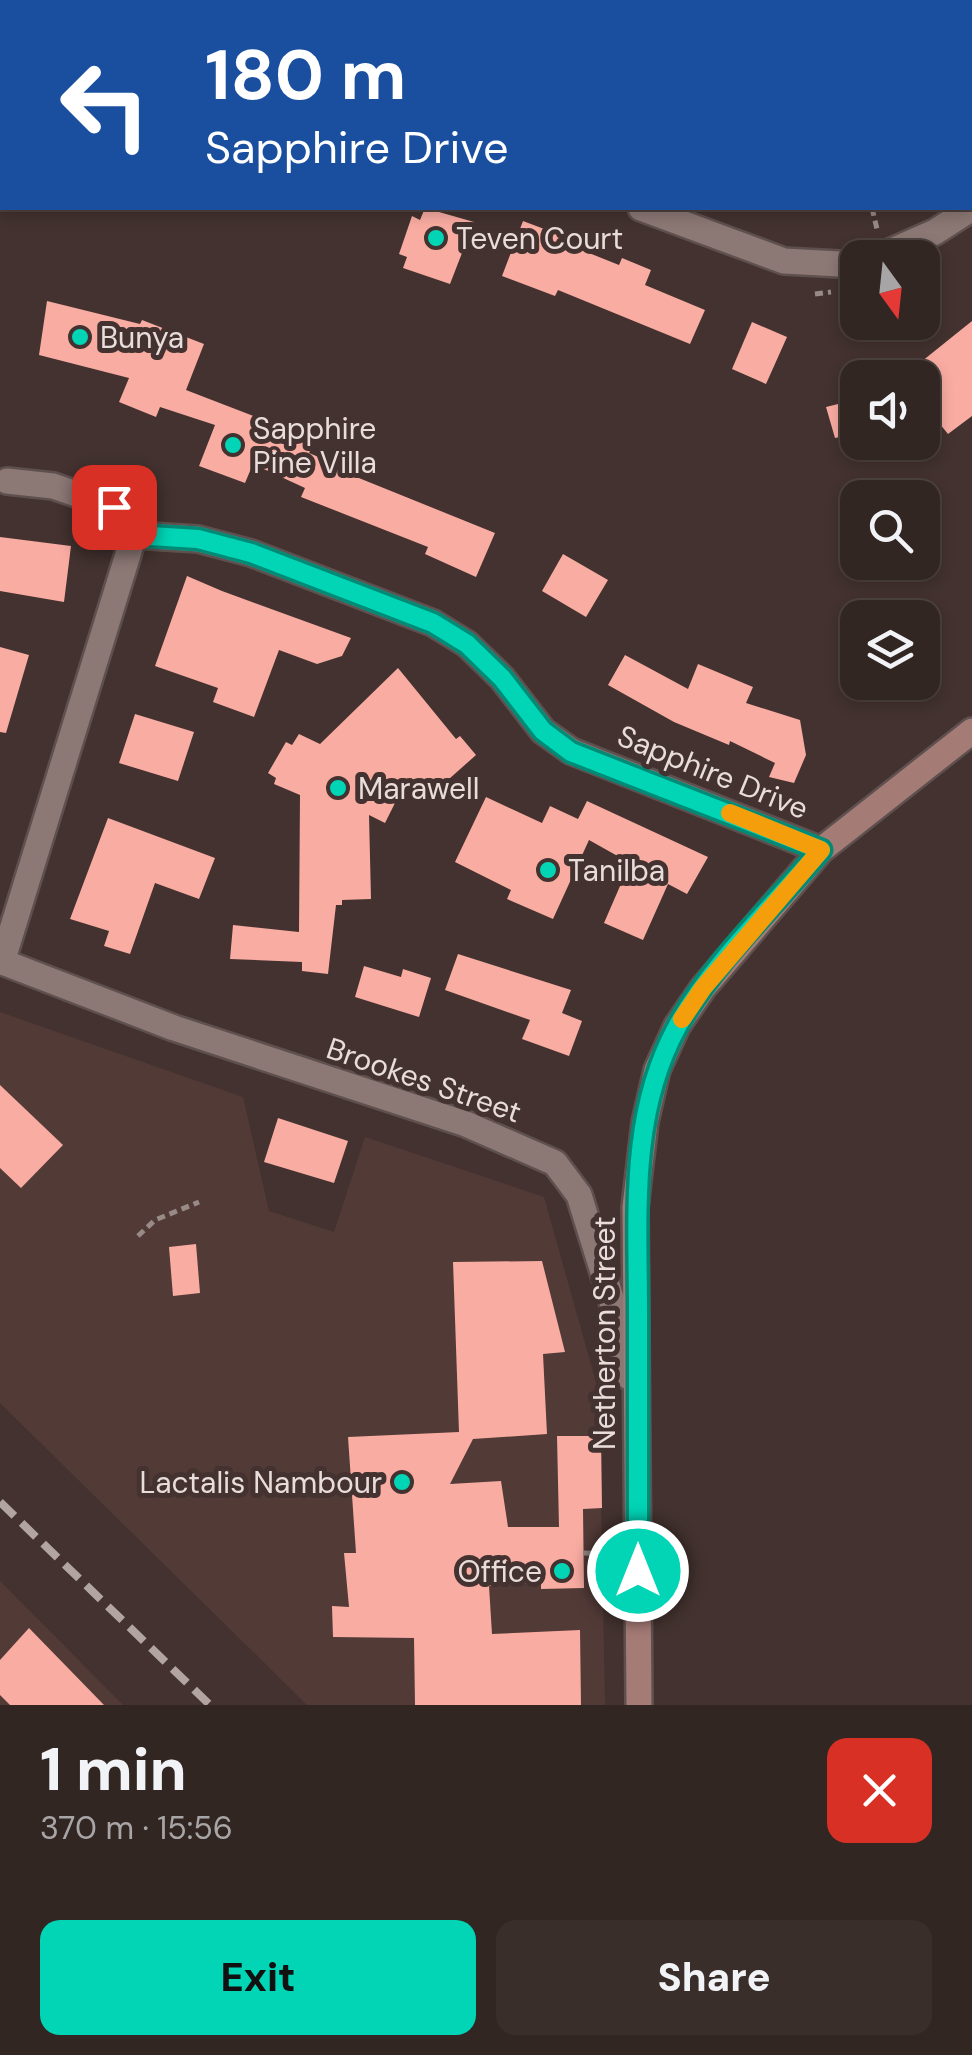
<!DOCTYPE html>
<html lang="en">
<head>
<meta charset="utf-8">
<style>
	:root { --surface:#322623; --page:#3a2e2b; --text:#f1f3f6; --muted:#a8a5a6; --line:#4d4341; --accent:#01d5b6 }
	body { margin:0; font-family:"DM Sans",sans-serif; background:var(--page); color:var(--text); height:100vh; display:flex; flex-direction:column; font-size:38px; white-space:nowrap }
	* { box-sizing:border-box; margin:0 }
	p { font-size:32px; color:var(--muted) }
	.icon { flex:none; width:55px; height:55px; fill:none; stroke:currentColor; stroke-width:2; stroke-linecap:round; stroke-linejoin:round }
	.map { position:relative; height:1705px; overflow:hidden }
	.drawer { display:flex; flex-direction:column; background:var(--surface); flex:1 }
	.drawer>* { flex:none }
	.top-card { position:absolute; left:0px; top:0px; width:972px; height:210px; box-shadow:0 5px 15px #0003,0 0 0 2px var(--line); background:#1a4fa0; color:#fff; overflow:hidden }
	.needle { width:65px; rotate:165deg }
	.buttons { position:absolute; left:840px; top:240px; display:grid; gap:20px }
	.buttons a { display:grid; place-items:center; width:100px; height:100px; border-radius:20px; background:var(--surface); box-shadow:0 5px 15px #0003,0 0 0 2px var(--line); font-size:50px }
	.pin { position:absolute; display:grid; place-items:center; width:85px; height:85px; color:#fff; margin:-42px; border-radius:20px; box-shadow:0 5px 15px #0006 }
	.me { position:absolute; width:110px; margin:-55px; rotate:0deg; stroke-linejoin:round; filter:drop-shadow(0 0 8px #0008) }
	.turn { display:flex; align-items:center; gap:35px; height:210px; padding:0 40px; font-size:45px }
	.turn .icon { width:130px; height:130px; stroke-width:2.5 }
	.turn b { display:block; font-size:70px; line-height:85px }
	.round { display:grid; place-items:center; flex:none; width:105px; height:105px; border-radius:20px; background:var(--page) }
	.overview { display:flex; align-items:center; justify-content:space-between; height:170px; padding:0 40px }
	h1 { font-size:60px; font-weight:800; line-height:75px }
	.action { display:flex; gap:20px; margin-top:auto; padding:20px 40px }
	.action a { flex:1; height:115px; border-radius:20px; background:var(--accent); color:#111; font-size:40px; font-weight:800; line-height:115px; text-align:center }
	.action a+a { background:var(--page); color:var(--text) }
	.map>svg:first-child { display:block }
</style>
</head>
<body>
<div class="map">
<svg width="972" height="1705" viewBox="0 0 972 1705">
	<rect width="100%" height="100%" fill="#43322f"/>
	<g fill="#523a37">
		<path d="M0 1012 243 1097 269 1211 334 1232 365 1137 544 1197 599 1393 605 1705H307L0 1403Z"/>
		<path d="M0 1581 123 1705H0Z"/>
	</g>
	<path fill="#7d4943" d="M721 0H972V150L970 2Z"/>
	<g fill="#f9aca2">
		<path d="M425 208 474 222 450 284 403 268 407 257 399 254 412 216 420 220Z"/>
		<path d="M523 221 576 241 574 247 619 265 622 258 651 270 645 285 705 310 690 344 558 290 555 296 502 276Z"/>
		<path d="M47 301 140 324 142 320 204 344 186 390 269 422 312 446 309 453 345 468 344 472 495 533 476 577 425 554 428 547 301 497 305 488 253 464 245 483 199 466 215 425 160 407 156 417 119 402 129 378 39 355Z"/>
		<path d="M972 321V416L948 434 922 402V378H901Z"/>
		<path d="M752 322 787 337 766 384 732 369Z"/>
		<path d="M858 399V433L835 438 826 407Z"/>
		<path d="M0 537 71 546 64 602 0 591Z"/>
		<path d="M563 554 608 580 586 617 542 591Z"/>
		<path d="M187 576 222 591 351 638 342 656 317 664 279 650 254 717 213 702 218 688 155 666Z"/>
		<path d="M0 647 29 655 6 733 0 732Z"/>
		<path d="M625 655 688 689 698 664 753 687 746 703 800 720 806 755 794 783 769 777 775 763 730 741 729 745 674 722 608 685Z"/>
		<path d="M398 668 456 739 460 736 476 755 422 803 405 783 385 823 369 815 371 899 342 900V905H336L328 974 302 971V962L230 959 233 925 299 932 300 795 274 784 276 778 268 773 286 742 292 745 299 734 320 744Z"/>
		<path d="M135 714 194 732 178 781 119 763Z"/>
		<path d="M486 797 542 823 550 806 578 819 587 801 708 857 687 894 668 884 643 940 604 923 630 863 589 840 553 919 507 899 511 890 455 862Z"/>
		<path d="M108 818 215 858 199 899 155 883 130 954 104 946 109 931 70 919Z"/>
		<path d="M458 954 571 990 562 1013 582 1021 569 1056 522 1039 530 1020 445 990Z"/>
		<path d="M364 966 401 977 403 969 431 978 419 1017 355 997Z"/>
		<path d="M0 1085 63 1145 21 1188 0 1168Z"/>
		<path d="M278 1118 348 1141 334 1183 264 1162Z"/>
		<path d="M196 1244 200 1293 173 1296 169 1247Z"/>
		<path d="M542 1261 565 1352 543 1354 547 1434 473 1439 450 1484 501 1481 508 1527H559L557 1436H601L602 1508 583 1509 584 1588 541 1589V1583L489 1586 492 1634 580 1630 581 1705H415L414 1638 333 1637 332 1606 349 1607 344 1553H356L348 1437 459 1432 453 1262Z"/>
		<path d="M29 1628 104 1705H10L0 1695V1660Z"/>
	</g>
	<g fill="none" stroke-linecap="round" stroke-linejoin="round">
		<defs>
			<g id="lane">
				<path d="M741 0 742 2"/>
				<path d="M970 133 972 131"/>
			</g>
			<g id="street">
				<path d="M116 0 122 2"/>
				<path d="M641 208 784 261 858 265"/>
				<path d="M876 258 935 232 972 208"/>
				<path d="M7 481 53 486 114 507 134 535 198 539 251 553 433 623 467 644 502 678 543 731 571 751 821 850"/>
				<path d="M0 961 174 1028 466 1124 555 1163 579 1195 612 1301 629 1377"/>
				<path d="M2 962 134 535"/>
			</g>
			<path id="secondary" d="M639 1705 635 1207 645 1122 657 1070 677 1026 703 988 821 850 972 731"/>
		</defs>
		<use href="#lane" stroke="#5e504e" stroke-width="22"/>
		<use href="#street" stroke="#5e504e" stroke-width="30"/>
		<use href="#secondary" stroke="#5e504e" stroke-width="30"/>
		<g stroke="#988a87" stroke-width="5" stroke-dasharray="8 5" stroke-linecap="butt">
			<path d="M44 2 45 0"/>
			<path d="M872 208 877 229"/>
			<path d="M815 294 831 292"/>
			<path d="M138 1236 155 1220 199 1202"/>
			<path d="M583 1553 610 1554"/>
		</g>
		<use href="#lane" stroke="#8c7875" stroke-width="18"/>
		<use href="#street" stroke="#8c7875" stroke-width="25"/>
		<use href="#secondary" stroke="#a57b76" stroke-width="25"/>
		<path stroke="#b1a4a1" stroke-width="8" stroke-dasharray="20 10" stroke-linecap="butt" d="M0 1502 210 1705"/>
	</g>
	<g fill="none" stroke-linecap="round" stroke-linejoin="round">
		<defs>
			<path id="route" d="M114 507 134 535 198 539 251 553 433 623 467 644 502 678 543 731 571 752 821 850C775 904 711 965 677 1027 629 1115 638 1215 638 1311 638 1398 638 1484 638 1571"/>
		</defs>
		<use href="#route" stroke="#018a76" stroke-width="25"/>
		<use href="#route" stroke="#01d5b6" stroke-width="18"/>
		<path stroke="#f59e0b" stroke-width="18" d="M682 1019 703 988 821 850 730 813"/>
	</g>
	<g fill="#01d5b6" stroke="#43322f" stroke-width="4">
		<circle cx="436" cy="238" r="10"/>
		<circle cx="80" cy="337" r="10"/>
		<circle cx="233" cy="445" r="10"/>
		<circle cx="338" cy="788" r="10"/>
		<circle cx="548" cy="870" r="10"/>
		<circle cx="402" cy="1482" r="10"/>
		<circle cx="562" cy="1571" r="10"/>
	</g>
	<g text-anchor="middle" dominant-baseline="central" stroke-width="10" stroke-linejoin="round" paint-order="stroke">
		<g font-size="30" fill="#e8dddb" stroke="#43322f" text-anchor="start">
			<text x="456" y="238">Teven Court</text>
			<text x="100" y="337">Bunya</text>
			<text x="253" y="428">Sapphire<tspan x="253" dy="34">Pine Villa</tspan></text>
			<text x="358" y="788">Marawell</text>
			<text x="568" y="870">Tanilba</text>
			<text x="382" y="1482" text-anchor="end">Lactalis Nambour</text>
			<text x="542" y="1571" text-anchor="end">Office</text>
		</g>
		<g font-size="30" fill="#e8dddb" stroke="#43322f">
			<text transform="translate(713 772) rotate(22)">Sapphire Drive</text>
			<text transform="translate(424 1080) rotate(19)">Brookes Street</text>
			<text transform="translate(604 1333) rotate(-90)">Netherton Street</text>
		</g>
	</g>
</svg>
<div class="buttons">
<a><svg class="needle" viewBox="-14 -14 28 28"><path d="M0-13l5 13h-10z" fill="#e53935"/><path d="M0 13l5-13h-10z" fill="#a8a5a6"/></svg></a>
<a><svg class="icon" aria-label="sound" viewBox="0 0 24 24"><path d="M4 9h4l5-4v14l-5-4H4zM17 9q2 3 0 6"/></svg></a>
<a><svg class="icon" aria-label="search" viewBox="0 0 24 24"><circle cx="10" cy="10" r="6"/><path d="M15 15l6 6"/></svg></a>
<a><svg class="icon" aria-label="layers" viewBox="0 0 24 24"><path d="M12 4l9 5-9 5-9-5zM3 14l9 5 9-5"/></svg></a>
</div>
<div class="pin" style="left:114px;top:507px;background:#d93025"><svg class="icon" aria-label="arrive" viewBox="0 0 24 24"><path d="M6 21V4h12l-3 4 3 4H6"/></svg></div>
<svg class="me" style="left:638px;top:1571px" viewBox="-20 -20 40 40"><circle r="17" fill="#01d5b6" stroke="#fff" stroke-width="3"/><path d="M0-11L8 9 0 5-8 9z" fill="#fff"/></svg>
<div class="top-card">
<div class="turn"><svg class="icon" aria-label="left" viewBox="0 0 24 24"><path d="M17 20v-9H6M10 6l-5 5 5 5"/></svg><div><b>180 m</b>Sapphire Drive</div></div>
</div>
</div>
<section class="drawer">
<div class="overview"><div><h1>1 min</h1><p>370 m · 15:56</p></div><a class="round" style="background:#d93025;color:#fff"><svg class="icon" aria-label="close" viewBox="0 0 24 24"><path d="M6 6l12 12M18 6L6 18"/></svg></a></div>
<div class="action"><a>Exit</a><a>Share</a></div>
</section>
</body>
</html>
